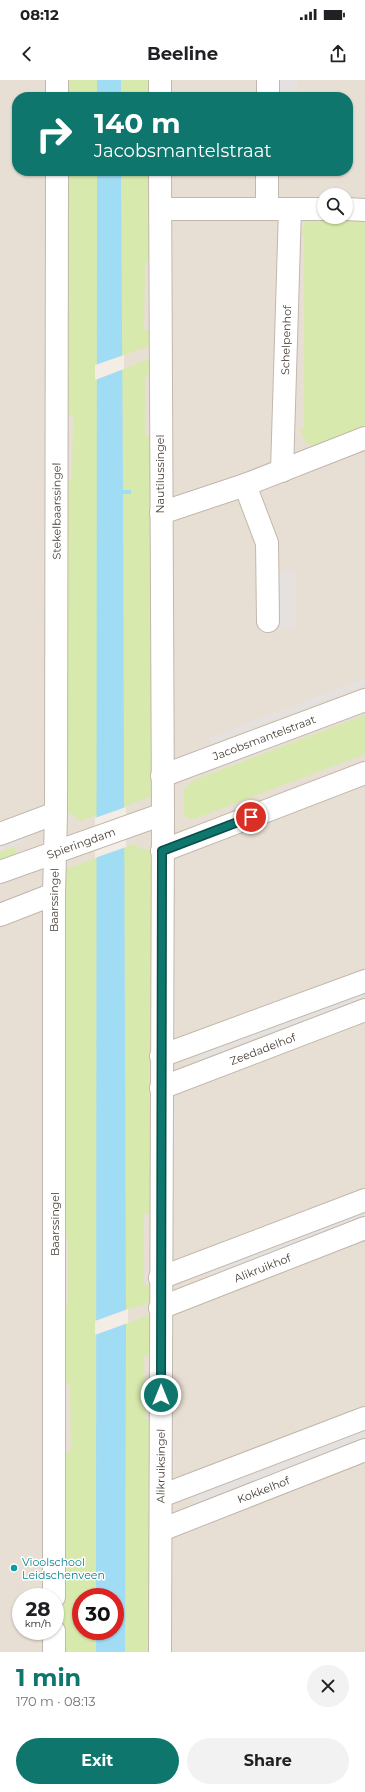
<!DOCTYPE html>
<html lang="en">
<head>
<meta charset="utf-8">
<style>
	:root { --surface:#fff; --page:#f2f2f2; --text:#202124; --muted:#757577; --accent:#0f766e }
	body { margin:0; font-family:Montserrat,sans-serif; background:var(--page); color:var(--text); height:100vh; display:flex; flex-direction:column; font-size:15px; white-space:nowrap }
	* { box-sizing:border-box; margin:0 }
	p { font-size:13px; color:var(--muted) }
	.icon { flex:none; width:22px; height:22px; fill:none; stroke:currentColor; stroke-width:2; stroke-linecap:round; stroke-linejoin:round }
	.map { position:relative; height:1572px; overflow:hidden }
	.side { display:flex; flex-direction:column; background:var(--surface); flex:1 }
	.side>* { flex:none }
	.top-card { position:absolute; left:12px; top:12px; width:341px; height:84px; border-radius:16px; box-shadow:0 1px 3px #0004; background:#0f766e; color:#fff; overflow:hidden }
	.tools { position:absolute; left:317px; top:108px; display:grid; gap:8px }
	.tools a { display:grid; place-items:center; width:36px; height:36px; border-radius:50%; background:var(--surface); box-shadow:0 1px 3px #0004; font-size:20px }
	.speed { position:absolute; left:12px; top:1508px; display:flex; gap:8px; font-size:20px; font-weight:700; text-align:center }
	.speed>* { display:grid; place-content:center; width:52px; height:52px; border-radius:50%; background:var(--surface); box-shadow:0 1px 3px #0004; line-height:1 }
	.speed small { font-size:10px; font-weight:400 }
	.speed .limit { border:6px solid #d22; background:#fff; color:#111 }
	.pin { position:absolute; display:grid; place-items:center; width:34px; height:34px; color:#fff; margin:-17px; border:2px solid #fff; border-radius:50%; box-shadow:0 1px 4px #0007 }
	.me { position:absolute; width:44px; margin:-22px; rotate:0deg; stroke-linejoin:round; filter:drop-shadow(0 0 3px #0008) }
	.turn { display:flex; align-items:center; gap:14px; height:84px; padding:0 16px; font-size:18px }
	.turn .icon { width:52px; height:52px; stroke-width:2.5 }
	.turn b { display:block; font-size:28px; line-height:34px }
	.round { display:grid; place-items:center; flex:none; width:42px; height:42px; border-radius:21px; background:var(--page) }
	.headline { display:flex; align-items:center; justify-content:space-between; height:68px; padding:0 16px }
	h1 { font-size:24px; font-weight:700; line-height:30px; color:var(--accent) }
	.primary-button { display:flex; gap:8px; margin-top:auto; padding:8px 16px }
	.primary-button a { flex:1; height:46px; border-radius:24px; background:var(--accent); color:#fff; font-size:16px; font-weight:700; line-height:46px; text-align:center }
	.primary-button a+a { background:var(--page); color:var(--text) }
	.status { display:flex; justify-content:space-between; align-items:center; height:28px; padding:0 20px; background:var(--surface); direction:ltr }
	.status svg { height:11px; fill:currentColor }
	header { display:flex; justify-content:space-between; align-items:center; height:52px; padding:0 16px; background:var(--surface); font-size:18px; font-weight:700 }
	.map>svg:first-child { display:block }
</style>
</head>
<body>
<div class="status"><b>08:12</b><svg viewBox="0 0 49 12"><path d="M0 12V9h3v3zM5 12V6h3v6zM10 12V3h3v9zM15 12V0h3v12zM26 1h20v11H26zM47 4h2v5h-2z"/></svg></div>
<header><svg class="icon" aria-label="back" viewBox="0 0 24 24"><path d="M15 5l-7 7 7 7"/></svg>Beeline<svg class="icon" aria-label="share" viewBox="0 0 24 24"><path d="M12 15V3M7 8l5-5 5 5M5 13v7h14v-7"/></svg></header>
<div class="map">
<svg width="365" height="1572" viewBox="0 0 365 1572">
	<rect width="100%" height="100%" fill="#f4ede6"/>
	<path fill="#e8dfd4" fill-rule="evenodd" d="M0 0H365V1572H0ZM17 17H348V91H17ZM324 115H346V137H324ZM21 1517H55V1551H21ZM81 1517H115V1551H81Z"/>
	<g fill="#d7e9ad">
		<rect x="66" y="0" width="31" height="17"/>
		<rect x="121" y="0" width="32" height="17"/>
		<path d="M65 91H97V735L81 741 62 728V401L72 400 73 336H63Z"/>
		<path d="M121 91H153L154 181 145 182 144 250H152L151 265 122 276Z"/>
		<path d="M365 136V349L317 368 306 363 300 350 304 349V154H301L305 143 309 139Z"/>
		<path d="M153 278V294L145 295V356L153 357 152 716 124 727 123 414H131L123 410 122 289Z"/>
		<path d="M365 635V674L194 739 188 738 184 735V710L192 701Z"/>
		<path d="M134 764 141 769 153 770V1134H144V1205H152V1222L126 1230 124 768Z"/>
		<path d="M14 767 17 775 0 782V772Z"/>
		<path d="M97 778 96 1517H81V1551H96V1572H64L63 1373 71 1372 70 1303 62 1302 63 1226H68V1158L63 1157V790Z"/>
		<path d="M153 1235 152 1275 144 1276 145 1339H153L152 1572H125L126 1244 146 1236Z"/>
	</g>
	<g fill="#e4e1de">
		<rect x="280" y="0" width="17" height="17"/>
		<path d="M280 91H297V98L280 97Z"/>
		<path d="M279 492H295L296 548H280Z"/>
		<path d="M365 598V605L211 664 208 658Z"/>
		<path d="M365 626V632L219 688 217 682Z"/>
		<path d="M23 755 25 760 0 770V763Z"/>
		<path d="M169 813H175L176 957H169Z"/>
		<path d="M365 905V924L199 989 193 971Z"/>
		<path d="M169 1019H175L174 1175H168Z"/>
		<path d="M365 1125V1145L213 1202 206 1185Z"/>
		<path d="M168 1236H174V1392L168 1393Z"/>
		<path d="M365 1344V1364L196 1429 190 1411Z"/>
	</g>
	<g fill="#a0dcf3">
		<rect x="97" y="0" width="24" height="17"/>
		<path d="M97 91H121L123 410H131V414H123L126 1244 125 1572H96V1551H115V1517H96Z"/>
	</g>
	<g fill="#f4ede6">
		<path d="M124 275V289L95 300V285Z"/>
		<path d="M126 727V767L95 778V738Z"/>
		<path d="M128 1229V1243L95 1255V1241Z"/>
	</g>
	<g fill="none" stroke-linecap="round" stroke-linejoin="round">
		<defs>
			<g id="minor">
				<path d="M160 0V17"/>
				<path d="M57 17V0"/>
				<path d="M268 17V0"/>
				<path d="M161 129H324"/>
				<path d="M267 129V91"/>
				<path d="M346 129 365 130"/>
				<path id="s1" d="M282 391 290 129"/>
				<path d="M245 405 267 463 268 541"/>
				<path d="M161 433 245 405 365 358"/>
				<path id="s2" d="M162 696 365 620"/>
				<path d="M0 754 56 733"/>
				<path d="M162 771 365 693"/>
				<path id="s3" d="M0 792 163 734"/>
				<path d="M0 835 54 814"/>
				<path d="M161 976 365 901"/>
				<path id="s4" d="M161 1008 365 930"/>
				<path d="M160 1198 365 1120"/>
				<path id="s5" d="M160 1228 365 1148"/>
				<path d="M161 1416 365 1338"/>
				<path id="s6" d="M161 1450 365 1370"/>
				<path id="s7" d="M54 1517V814L56 733 57 91"/>
				<path d="M54 1572V1551"/>
				<path id="s8" d="M160 1572 163 734 160 91"/>
			</g>
		</defs>
		<use href="#minor" stroke="#c2b7ab" stroke-width="24"/>
		<use href="#minor" stroke="#fff" stroke-width="22"/>
	</g>
	<g fill="none" stroke-linecap="round" stroke-linejoin="round">
		<defs>
			<path id="route" d="M161 1315 162 771 251 737"/>
		</defs>
		<use href="#route" stroke="#0a4d48" stroke-width="10"/>
		<use href="#route" stroke="#0f766e" stroke-width="7"/>
	</g>
	<circle fill="#0f9aa8" stroke="#fff" stroke-width="1.5" cx="14" cy="1488" r="4"/>
	<g text-anchor="middle" dominant-baseline="central" stroke-width="3" stroke-linejoin="round" paint-order="stroke">
		<g font-size="11" fill="#463d35" stroke="#fff">
			<text stroke="none"><textPath href="#s1" startOffset="131">Schelpenhof</textPath></text>
			<text transform="translate(160 394) rotate(-90)">Nautilussingel</text>
			<text stroke="none"><textPath href="#s7" startOffset="1086">Stekelbaarssingel</textPath></text>
			<text stroke="none"><textPath href="#s2" startOffset="109">Jacobsmantelstraat</textPath></text>
			<text stroke="none"><textPath href="#s3" startOffset="86">Spieringdam</textPath></text>
			<text stroke="none"><textPath href="#s7" startOffset="697">Baarssingel</textPath></text>
			<text stroke="none"><textPath href="#s4" startOffset="109">Zeedadelhof</textPath></text>
			<text transform="translate(55 1144) rotate(-90)">Baarssingel</text>
			<text stroke="none"><textPath href="#s5" startOffset="110">Alikruikhof</textPath></text>
			<text stroke="none"><textPath href="#s8" startOffset="186">Alikruiksingel</textPath></text>
			<text stroke="none"><textPath href="#s6" startOffset="110">Kokkelhof</textPath></text>
		</g>
		<g font-size="11" fill="#0d838f" stroke="#fff" text-anchor="start">
			<text x="22" y="1482">Vioolschool<tspan x="22" dy="13">Leidschenveen</tspan></text>
		</g>
	</g>
</svg>
<div class="tools">
<a><svg class="icon" aria-label="search" viewBox="0 0 24 24"><circle cx="10" cy="10" r="6"/><path d="M15 15l6 6"/></svg></a>
</div>
<div class="speed"><div>28<small>km/h</small></div><div class="limit">30</div></div>
<div class="pin" style="left:251px;top:737px;background:#d93025"><svg class="icon" aria-label="arrive" viewBox="0 0 24 24"><path d="M6 21V4h12l-3 4 3 4H6"/></svg></div>
<svg class="me" style="left:161px;top:1315px" viewBox="-20 -20 40 40"><circle r="17" fill="#0f766e" stroke="#fff" stroke-width="3"/><path d="M0-11L8 9 0 5-8 9z" fill="#fff"/></svg>
<div class="top-card">
<div class="turn"><svg class="icon" aria-label="right" viewBox="0 0 24 24"><path d="M7 20v-9h11M14 6l5 5-5 5"/></svg><div><b>140 m</b>Jacobsmantelstraat</div></div>
</div>
</div>
<section class="side">
<div class="headline"><div><h1>1 min</h1><p>170 m · 08:13</p></div><a class="round"><svg class="icon" aria-label="close" viewBox="0 0 24 24"><path d="M6 6l12 12M18 6L6 18"/></svg></a></div>
<div class="primary-button"><a>Exit</a><a>Share</a></div>
</section>
</body>
</html>
